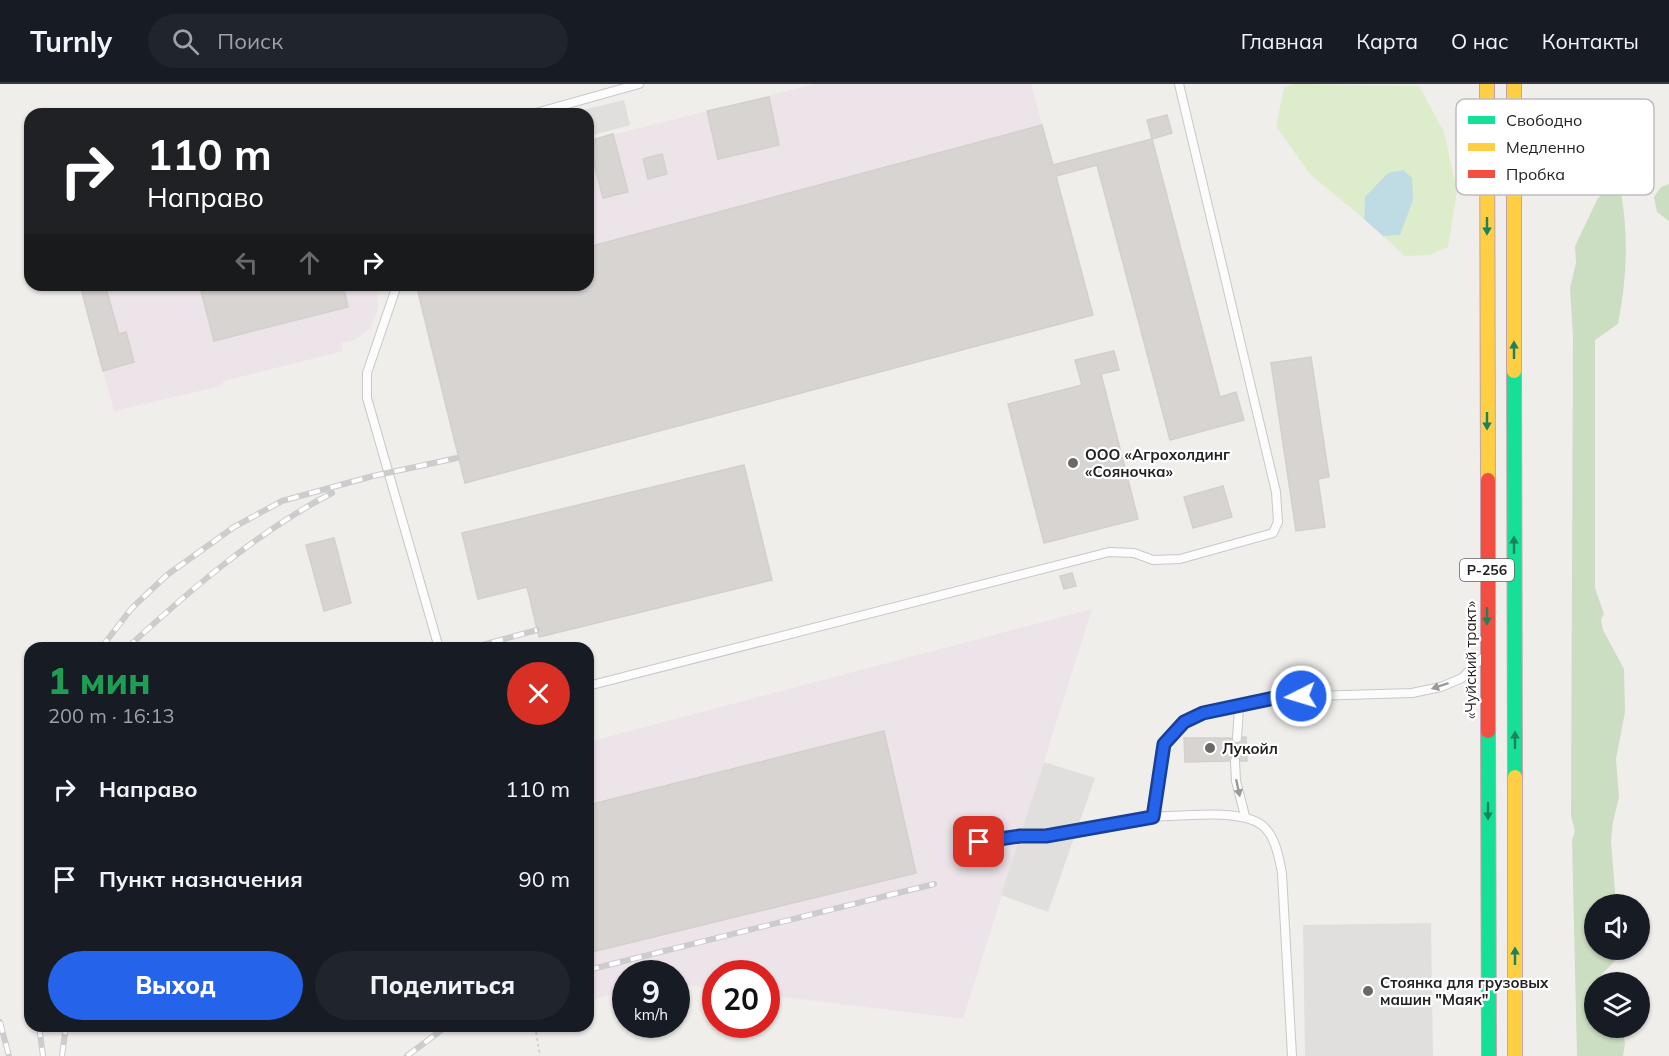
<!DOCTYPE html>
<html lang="ru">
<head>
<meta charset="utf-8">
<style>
	:root { --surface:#171b24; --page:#20242c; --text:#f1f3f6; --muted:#9ea1a6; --line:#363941; --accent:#2563eb }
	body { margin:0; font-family:Mulish,sans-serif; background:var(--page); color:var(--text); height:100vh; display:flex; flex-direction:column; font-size:22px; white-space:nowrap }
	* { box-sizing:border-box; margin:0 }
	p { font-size:20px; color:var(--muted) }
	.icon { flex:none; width:33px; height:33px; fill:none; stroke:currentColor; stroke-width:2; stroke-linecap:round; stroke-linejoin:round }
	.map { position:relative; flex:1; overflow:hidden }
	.details { position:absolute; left:24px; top:558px; width:570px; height:390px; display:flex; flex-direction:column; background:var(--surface); border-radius:18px; box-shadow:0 2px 4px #0004 }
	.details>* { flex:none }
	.guide { position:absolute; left:24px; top:24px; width:570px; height:183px; border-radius:18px; box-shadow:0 2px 4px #0004; background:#202124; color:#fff; overflow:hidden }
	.buttons { position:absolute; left:1584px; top:810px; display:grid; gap:12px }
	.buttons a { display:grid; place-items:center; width:66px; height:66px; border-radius:50%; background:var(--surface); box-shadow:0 2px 4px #0004; font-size:30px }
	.speed { position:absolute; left:612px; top:876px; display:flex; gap:12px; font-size:30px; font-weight:700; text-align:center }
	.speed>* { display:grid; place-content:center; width:78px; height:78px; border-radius:50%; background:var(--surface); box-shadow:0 2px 4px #0004; line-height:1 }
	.speed small { font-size:15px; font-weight:400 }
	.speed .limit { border:9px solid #d22; background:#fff; color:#111 }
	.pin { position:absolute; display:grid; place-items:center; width:51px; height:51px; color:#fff; margin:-26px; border-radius:12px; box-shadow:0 3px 9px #0006 }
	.me { position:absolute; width:66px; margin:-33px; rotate:265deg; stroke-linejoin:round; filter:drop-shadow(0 0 4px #0008) }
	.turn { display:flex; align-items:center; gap:21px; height:126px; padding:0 24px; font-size:27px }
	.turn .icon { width:78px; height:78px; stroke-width:2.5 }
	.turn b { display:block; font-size:42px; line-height:51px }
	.lanes { display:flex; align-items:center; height:57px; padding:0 24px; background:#0003; justify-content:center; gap:30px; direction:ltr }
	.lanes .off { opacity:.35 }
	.round { display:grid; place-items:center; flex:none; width:63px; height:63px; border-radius:32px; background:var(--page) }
	.summary { display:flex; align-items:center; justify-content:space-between; height:102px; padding:0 24px }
	h1 { font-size:36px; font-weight:800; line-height:45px; color:#1e9e55 }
	.button { display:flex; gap:12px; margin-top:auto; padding:12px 24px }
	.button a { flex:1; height:69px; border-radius:36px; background:var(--accent); color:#fff; font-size:24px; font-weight:800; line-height:69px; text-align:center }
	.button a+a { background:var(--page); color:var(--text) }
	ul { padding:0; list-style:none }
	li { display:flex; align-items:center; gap:18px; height:90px; padding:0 24px }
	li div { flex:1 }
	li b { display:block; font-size:22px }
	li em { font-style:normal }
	header { display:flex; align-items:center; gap:36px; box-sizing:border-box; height:84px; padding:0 30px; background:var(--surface); border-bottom:2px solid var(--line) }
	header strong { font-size:28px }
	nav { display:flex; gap:33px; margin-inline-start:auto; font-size:21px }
	.search { width:420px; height:54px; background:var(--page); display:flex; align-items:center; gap:15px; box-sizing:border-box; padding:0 21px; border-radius:33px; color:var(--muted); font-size:22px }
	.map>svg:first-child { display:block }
</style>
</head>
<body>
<header>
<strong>Turnly</strong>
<div class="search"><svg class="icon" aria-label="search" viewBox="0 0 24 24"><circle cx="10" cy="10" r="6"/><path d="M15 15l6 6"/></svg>Поиск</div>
<nav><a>Главная</a><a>Карта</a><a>О нас</a><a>Контакты</a></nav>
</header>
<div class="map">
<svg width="1669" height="972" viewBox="0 0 1669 972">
	<rect width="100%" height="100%" fill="#f0eeeb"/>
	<g fill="#ede4e9">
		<path d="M815 0H1031L1093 231 465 399 416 201H588V57Z"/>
		<path d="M80 201H376L378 226 370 244 355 256 341 259 343 267 224 297 221 302 114 327Z"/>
		<path d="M1092 525 963 935 767 911 766 890H716L715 905 677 900 676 890H626L625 908 588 916V658Z"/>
	</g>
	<path fill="#ddeccb" d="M1294 0 1419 2 1444 48 1457 107 1448 163 1430 171 1405 172 1383 152 1400 151 1365 113 1364 135 1310 90 1276 42 1284 4Z"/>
	<g fill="#cbdec1">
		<path d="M1669 100V137L1657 128 1654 113 1661 103Z"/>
		<path d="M1620 103C1629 150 1627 194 1618 240L1595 256V504L1604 530 1601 536 1603 546 1624 585 1625 628 1616 675 1619 713 1613 738 1611 757 1616 820H1594V866H1618L1617 875 1602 890V898H1594V944H1622L1625 959 1623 972H1577L1572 756 1575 747 1571 732 1573 253 1570 204 1576 179 1575 162 1598 114 1607 105Z"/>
	</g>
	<g fill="#e0dfde">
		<path d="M624 16 630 41 590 52 588 30H584L583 26Z"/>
		<path d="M1044 678 1095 694 1048 828 1001 811Z"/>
		<path d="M1431 839 1433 972H1305L1303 841Z"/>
	</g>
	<path fill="#bfdbe3" d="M1403 86 1412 94 1413 116 1400 151 1383 152 1364 135 1365 113 1388 89Z"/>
	<g fill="#d7d4d2" stroke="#d3d0cc" stroke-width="1.5">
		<path d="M769 13 779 61 718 75 707 27Z"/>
		<path d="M1167 31 1172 49 1152 55 1147 36Z"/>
		<path d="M1042 41 1053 81 1152 55 1220 313 1236 308 1244 336 1170 356 1097 81 1056 92 1093 231 465 399 418 208 446 201H588V163Z"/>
		<path d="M613 50 628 108 603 114 588 57Z"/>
		<path d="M662 70 667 90 648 95 643 75Z"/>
		<path d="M80 201H105L119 250 126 248 134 278 103 287Z"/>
		<path d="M224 201H343L348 223 214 257 201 207Z"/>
		<path d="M1114 267 1119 286 1101 290 1138 435 1044 459 1008 320 1082 301 1075 276Z"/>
		<path d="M1311 273 1329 393 1318 395 1325 443 1296 447 1271 279Z"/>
		<path d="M744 381 772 496 539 553 527 503 478 515 462 449Z"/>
		<path d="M1223 402 1232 433 1193 444 1184 413Z"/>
		<path d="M334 454 351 519 324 527 306 461Z"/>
		<path d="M1072 489 1076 502 1064 505 1060 492Z"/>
		<path d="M884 647 916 789 588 869V721Z"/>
		<path d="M1243 653H1246L1247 677H1241L1235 671 1229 677 1185 678 1184 654H1231L1233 659 1237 660 1242 658Z"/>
	</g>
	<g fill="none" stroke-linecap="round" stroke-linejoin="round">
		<defs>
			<g id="lane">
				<path d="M532 30 639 0"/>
				<path d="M397 201 367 289V314L439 564"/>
				<path d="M588 602 1109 468 1134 469 1153 476 1180 475 1273 449 1278 438 1276 408 1179 0"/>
				<path d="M1237 654 1239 623 1279 613 1412 609 1441 603 1462 594 1481 575"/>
				<path d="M1235 677 1236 697 1245 732"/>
				<path d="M1153 733C1180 732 1243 724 1263 742 1275 752 1279 773 1282 789L1292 972"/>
				<path d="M979 758 1020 751 1046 752 1153 733 1164 660 1184 638 1203 629 1239 623"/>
			</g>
			<g id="fast">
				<path d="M1514 287 1515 693"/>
				<path d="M1488 647 1489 972"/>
			</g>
			<g id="slow">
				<path d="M1487 0 1488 396"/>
				<path d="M1514 0V287"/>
				<path d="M1515 693V972"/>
			</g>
			<path id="jam" d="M1488 396V647"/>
		</defs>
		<use href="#lane" stroke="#c9c8c7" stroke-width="10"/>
		<use href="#fast" stroke="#c5a2ac" stroke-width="16"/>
		<use href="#slow" stroke="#c5a2ac" stroke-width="16"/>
		<use href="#jam" stroke="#c5a2ac" stroke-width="16"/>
		<path stroke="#dccecd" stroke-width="2" stroke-dasharray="3 3" stroke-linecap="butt" d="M535 942 540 972"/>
		<use href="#lane" stroke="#fdfcfc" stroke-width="8"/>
		<use href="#fast" stroke="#16e098" stroke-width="14"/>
		<use href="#slow" stroke="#ffcf43" stroke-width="14"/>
		<use href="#jam" stroke="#f24e42" stroke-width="14"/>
		<defs>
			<g id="rail">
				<path d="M101 564 132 524 167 491 234 443 282 417 373 392 457 374"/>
				<path d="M127 564C189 507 257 448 332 409"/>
				<path d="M471 564 537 546"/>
				<path d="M30 785V870"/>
				<path d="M588 886 934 800"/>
				<path d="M0 938 9 972"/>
				<path d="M39 942 43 972"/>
				<path d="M62 972 66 942"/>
				<path d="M407 972 447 942"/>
			</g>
		</defs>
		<use href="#rail" stroke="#ccc" stroke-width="6"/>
		<use href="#rail" stroke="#fff" stroke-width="4" stroke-dasharray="11" stroke-linecap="butt"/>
	</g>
	<defs><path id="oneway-solid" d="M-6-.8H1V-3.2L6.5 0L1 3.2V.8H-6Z" transform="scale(1.5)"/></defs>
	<g fill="#1c815d">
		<use href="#oneway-solid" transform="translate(1487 142) rotate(90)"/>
		<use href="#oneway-solid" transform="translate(1514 266) rotate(-90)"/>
		<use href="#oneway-solid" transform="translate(1487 337) rotate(90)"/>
		<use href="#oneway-solid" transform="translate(1514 461) rotate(-90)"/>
		<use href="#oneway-solid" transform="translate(1487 532) rotate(90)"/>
		<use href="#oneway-solid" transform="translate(1515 656) rotate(-90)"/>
		<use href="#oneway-solid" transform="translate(1488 727) rotate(90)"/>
		<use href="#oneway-solid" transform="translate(1515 872) rotate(-90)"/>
	</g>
	<g fill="#9a9a9a">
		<use href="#oneway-solid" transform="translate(1440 602) rotate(162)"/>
		<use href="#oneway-solid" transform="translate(1238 704) rotate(78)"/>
	</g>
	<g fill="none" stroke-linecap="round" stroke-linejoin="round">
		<defs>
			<path id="route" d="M979 758 1020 752H1046L1153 733 1164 660 1184 638 1203 629 1279 613 1301 612"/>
		</defs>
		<use href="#route" stroke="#184099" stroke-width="15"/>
		<use href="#route" stroke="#2563eb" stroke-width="10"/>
	</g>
	<g fill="#6a6968" stroke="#fff" stroke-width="2">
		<circle cx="1073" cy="379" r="6"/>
		<circle cx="1210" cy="664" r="6"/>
		<circle cx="1368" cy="907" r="6"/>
	</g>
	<g text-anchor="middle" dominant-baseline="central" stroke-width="4.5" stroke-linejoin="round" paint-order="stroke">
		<rect fill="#fff" stroke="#646464" stroke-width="1.5" x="1460" y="475" width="54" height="22" rx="4.5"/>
		<g font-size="14" font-weight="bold" fill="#222">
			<text x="1487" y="486">Р-256</text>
		</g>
		<g font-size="15" font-weight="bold" fill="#222" stroke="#fff" text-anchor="start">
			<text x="1085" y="370">ООО «Агрохолдинг<tspan x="1085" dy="17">«Сояночка»</tspan></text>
			<text x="1222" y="664">Лукойл</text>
			<text x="1380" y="898">Стоянка для грузовых<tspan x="1380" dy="17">машин "Маяк"</tspan></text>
		</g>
		<g font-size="15" fill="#222" stroke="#fff">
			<text transform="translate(1470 576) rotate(-90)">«Чуйский тракт»</text>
		</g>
	</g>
	<rect x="1456" y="15" width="198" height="96" rx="9" fill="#fff" stroke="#bdbdbd" stroke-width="1.5"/>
	<rect x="1468" y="32" width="27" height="8" fill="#16e098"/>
	<rect x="1468" y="59" width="27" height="8" fill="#ffcf43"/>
	<rect x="1468" y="86" width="27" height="8" fill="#f24e42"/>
	<g font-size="16" fill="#222">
		<text x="1506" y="42">Свободно</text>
		<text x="1506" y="69">Медленно</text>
		<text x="1506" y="96">Пробка</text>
	</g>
</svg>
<div class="buttons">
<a><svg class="icon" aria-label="sound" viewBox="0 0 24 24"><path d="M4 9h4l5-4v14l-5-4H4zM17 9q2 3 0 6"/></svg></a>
<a><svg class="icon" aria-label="layers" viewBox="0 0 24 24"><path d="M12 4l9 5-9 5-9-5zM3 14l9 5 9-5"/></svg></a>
</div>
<div class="speed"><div>9<small>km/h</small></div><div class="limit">20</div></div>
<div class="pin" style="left:979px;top:758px;background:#d93025"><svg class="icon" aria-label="arrive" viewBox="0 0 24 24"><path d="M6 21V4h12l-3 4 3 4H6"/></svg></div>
<svg class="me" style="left:1301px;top:612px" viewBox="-20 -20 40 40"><circle r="17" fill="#2563eb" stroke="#fff" stroke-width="3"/><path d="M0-11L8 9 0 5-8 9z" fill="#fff"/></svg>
<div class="guide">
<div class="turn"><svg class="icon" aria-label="right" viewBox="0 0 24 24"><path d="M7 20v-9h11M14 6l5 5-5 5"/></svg><div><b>110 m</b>Направо</div></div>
<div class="lanes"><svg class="icon off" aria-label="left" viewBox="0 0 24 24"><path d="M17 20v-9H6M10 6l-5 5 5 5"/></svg><svg class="icon off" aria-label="ahead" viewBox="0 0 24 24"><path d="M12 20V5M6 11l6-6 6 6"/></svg><svg class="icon" aria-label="right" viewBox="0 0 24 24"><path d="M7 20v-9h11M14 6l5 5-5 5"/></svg></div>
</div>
<section class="details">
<div class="summary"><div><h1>1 мин</h1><p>200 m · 16:13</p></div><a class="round" style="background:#d93025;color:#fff"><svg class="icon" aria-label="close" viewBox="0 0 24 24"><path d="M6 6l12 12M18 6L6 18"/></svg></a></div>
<ul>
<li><svg class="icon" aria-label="right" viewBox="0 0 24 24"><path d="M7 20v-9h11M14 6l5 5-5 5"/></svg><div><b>Направо</b></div><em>110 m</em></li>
<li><svg class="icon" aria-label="arrive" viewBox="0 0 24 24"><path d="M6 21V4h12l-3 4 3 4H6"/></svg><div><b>Пункт назначения</b></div><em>90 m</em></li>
</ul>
<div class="button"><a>Выход</a><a>Поделиться</a></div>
</section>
</div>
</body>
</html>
